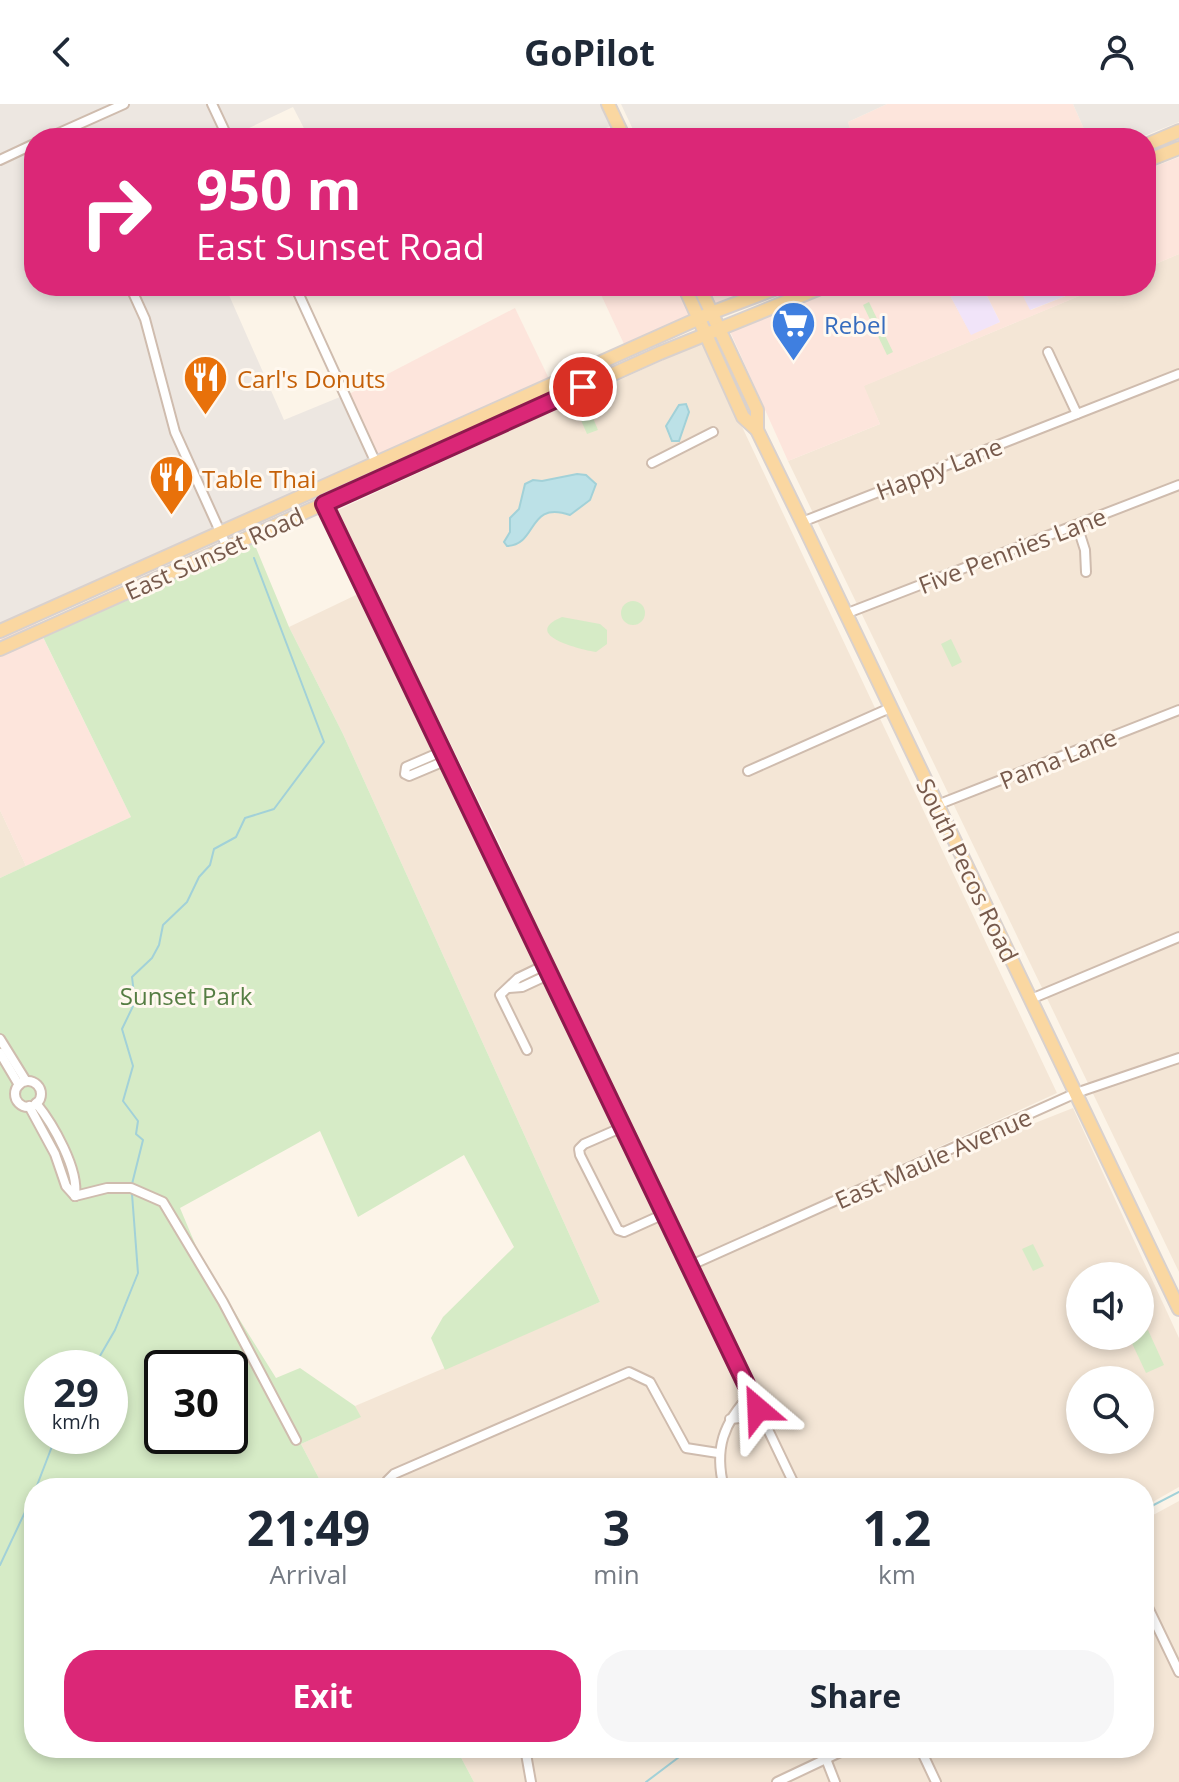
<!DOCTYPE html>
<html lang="en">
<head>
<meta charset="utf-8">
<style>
	:root { --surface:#fff; --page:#f6f6f7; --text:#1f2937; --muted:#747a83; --accent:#db2777 }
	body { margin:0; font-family:"Open Sans",sans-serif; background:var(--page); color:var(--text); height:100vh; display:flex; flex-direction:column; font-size:30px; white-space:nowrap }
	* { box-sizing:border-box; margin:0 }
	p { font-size:26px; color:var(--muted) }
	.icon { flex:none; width:44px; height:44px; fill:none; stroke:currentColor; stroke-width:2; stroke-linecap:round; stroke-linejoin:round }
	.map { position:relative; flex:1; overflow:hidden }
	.details { position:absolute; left:24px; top:1374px; width:1130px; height:280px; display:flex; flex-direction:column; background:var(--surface); border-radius:32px; box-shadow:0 4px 12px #0003 }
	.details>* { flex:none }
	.banner { position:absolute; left:24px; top:24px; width:1132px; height:168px; border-radius:32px; box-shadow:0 4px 12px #0003; background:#db2777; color:#fff; overflow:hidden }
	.tools { position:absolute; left:1066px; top:1158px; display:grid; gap:16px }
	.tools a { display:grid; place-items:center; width:88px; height:88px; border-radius:50%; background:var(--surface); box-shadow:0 4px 12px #0003; font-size:40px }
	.speed { position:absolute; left:24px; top:1246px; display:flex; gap:16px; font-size:40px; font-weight:700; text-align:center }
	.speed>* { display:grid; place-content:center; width:104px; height:104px; border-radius:50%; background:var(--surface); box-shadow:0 4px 12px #0003; line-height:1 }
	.speed small { font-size:20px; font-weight:400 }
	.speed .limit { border:4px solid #111; border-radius:12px; background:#fff; color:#111 }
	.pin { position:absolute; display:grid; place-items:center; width:68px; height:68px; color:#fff; margin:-34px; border:4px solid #fff; border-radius:50%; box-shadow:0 2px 8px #0007 }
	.me { position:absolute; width:88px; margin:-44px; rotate:334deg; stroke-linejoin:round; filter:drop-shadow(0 0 6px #0008) }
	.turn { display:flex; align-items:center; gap:28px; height:168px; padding:0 40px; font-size:36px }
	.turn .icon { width:104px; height:104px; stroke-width:2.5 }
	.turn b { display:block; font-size:56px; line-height:68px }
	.eta { display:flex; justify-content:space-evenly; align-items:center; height:136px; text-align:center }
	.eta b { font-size:48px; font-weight:700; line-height:56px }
	.action { display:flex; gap:16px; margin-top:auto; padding:16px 40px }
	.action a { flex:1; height:92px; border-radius:32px; background:var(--accent); color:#fff; font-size:32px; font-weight:700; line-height:92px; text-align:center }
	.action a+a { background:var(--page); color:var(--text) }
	header { display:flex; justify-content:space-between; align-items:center; height:104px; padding:0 40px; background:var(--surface); font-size:36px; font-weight:700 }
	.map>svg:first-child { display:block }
</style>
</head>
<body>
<header><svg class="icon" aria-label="back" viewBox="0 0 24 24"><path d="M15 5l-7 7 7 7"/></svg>GoPilot<svg class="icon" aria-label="person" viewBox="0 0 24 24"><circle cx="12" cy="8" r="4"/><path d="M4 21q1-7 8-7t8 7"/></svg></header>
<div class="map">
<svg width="1179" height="1678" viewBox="0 0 1179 1678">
	<rect width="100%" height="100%" fill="#fcf4e8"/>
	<g fill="#f4e6d6" fill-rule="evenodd">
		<path d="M1179 150V1168L788 357 880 320 863 282 1103 182H1146V164Z"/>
		<path d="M702 238 1057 989 707 1149 1073 1004 1179 1234V1383L1144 1403V1384H324L301 1340 360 1313 355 1302 600 1198 343 630 289 523 358 490 673 1129 497 734 336 407ZM1080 1172H1140V1232H1080ZM1080 1276H1140V1336H1080Z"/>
		<path d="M0 706 26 762 0 774Z"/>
		<path d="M1179 1397V1678H474L456 1644H1144V1416Z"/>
	</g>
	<g fill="#fde5dc">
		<path d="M887 0H1073L1088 34H853L848 18Z"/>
		<path d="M1179 53V150L1146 164V66Z"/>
		<path d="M597 182H759L624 240Z"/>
		<path d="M836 182H945L971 230 1000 218 982 182H1018L1031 206 1068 191 1064 182H1103L864 282 880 320 788 357 728 223Z"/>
		<path d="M515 204 552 281 376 359 349 290Z"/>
		<path d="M33 513 131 713 26 762 0 706V527Z"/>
	</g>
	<g fill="#ede7e1">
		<path d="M0 0H608L617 19 584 34H309L293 3 228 34H34V182H225L284 316 340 293 376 359 0 527Z"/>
		<path d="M621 0H887L848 18 853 34H637Z"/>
		<path d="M1073 0H1179V18L1139 34H1088Z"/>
	</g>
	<g fill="#f1e4f9">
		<path d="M945 182H982L1000 218 971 231Z"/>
		<path d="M1018 182H1064L1068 191 1030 206Z"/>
	</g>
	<g fill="#d6ebc6" fill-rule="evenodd">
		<path d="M869 198 893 248 887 251 863 201Z"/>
		<path d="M588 302 598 326 587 330 577 307Z"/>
		<path d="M254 439 289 523 343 630 600 1198 445 1266 431 1234 443 1213 514 1143 464 1051 358 1113 320 1027 180 1104 201 1154 276 1274 300 1264 355 1302 361 1313 301 1340 324 1384H34V1644H456L474 1678H0V774L131 713 43 533ZM42 1264H110V1332H42ZM162 1264H230V1332H162Z"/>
		<circle cx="633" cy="509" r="12"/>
		<path d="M562 513 600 520 607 526V540L596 548C582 546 519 531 562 513Z"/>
		<path d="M951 535 962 558 952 563 941 540Z"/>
		<path d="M1033 1140 1044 1162 1033 1167 1022 1145Z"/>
		<path d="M1148 1226 1164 1261 1146 1269 1130 1235Z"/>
	</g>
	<g fill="#bce1e7" stroke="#a2d1d8" stroke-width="2">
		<path d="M686 300 689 308 679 337H672L666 322 679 301Z"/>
		<path d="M577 370 586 371 596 380 590 396 570 411C527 396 538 441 507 442L504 438 510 428V414L519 405 525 380 533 376 542 377Z"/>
	</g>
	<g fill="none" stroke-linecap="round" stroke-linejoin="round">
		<g stroke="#a2d1d8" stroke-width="2">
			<path d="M132 1080 143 1036 136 1030 138 1017 123 997 133 962 122 925 135 898 132 873 152 854 159 841 163 821 187 798 199 773 210 761 214 745 236 733 245 714 274 705 324 638 254 454"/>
			<path d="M93 1264 115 1226 138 1169 132 1090"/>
			<path d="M36 1384 56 1332"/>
			<path d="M1144 1406 1179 1388"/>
			<path d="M0 1461 34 1389"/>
			<path d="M646 1678 691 1644"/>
		</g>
		<defs>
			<g id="street">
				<path d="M212 0 228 34"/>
				<path d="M48 34 124 0"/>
				<path d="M0 56 34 40"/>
				<path d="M130 182 145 215 175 328 227 443"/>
				<path d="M295 182 376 359"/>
				<path d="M1048 248 1077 310"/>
				<path d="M652 359 713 328"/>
				<path d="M324 400 796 1384"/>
				<path d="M802 418 1179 270"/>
				<path d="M1077 421 1085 446 1086 468"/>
				<path d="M845 510 1179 381"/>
				<path d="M443 647 406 663 405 670 409 672 447 656"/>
				<path d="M748 667 890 604"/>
				<path d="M937 701 1179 606"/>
				<path d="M509 884 522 883 550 870"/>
				<path d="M1031 895 1179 833"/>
				<path d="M0 935 26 977"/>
				<path d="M527 946 500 891 518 874 545 861"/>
				<path d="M0 949 19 981"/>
				<circle cx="28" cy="990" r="13"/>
				<path d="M36 999C53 1020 79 1065 75 1092"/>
				<path d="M29 1002 55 1050 66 1082 75 1092"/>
				<path d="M623 1023 584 1040 579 1045 580 1051 618 1126 624 1128 664 1110"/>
				<path d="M75 1092 107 1084H131L163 1098 223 1198 296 1336"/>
				<path d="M689 1162 1076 989 1179 954"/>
				<path d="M730 1315 741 1314 758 1305"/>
				<path d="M392 1384 387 1377 394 1370 629 1268 650 1278 686 1344 718 1349"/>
				<path d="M724 1384C714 1345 723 1319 751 1290"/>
				<path d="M1144 1495 1179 1568"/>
				<path d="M525 1644 531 1678"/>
				<path d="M920 1644 936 1678"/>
				<path d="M826 1655 835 1678"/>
				<path d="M777 1678 849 1644"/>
			</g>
			<g id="primary">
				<path d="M608 0 624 34"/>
				<path d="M1146 41 1179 27"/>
				<path d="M1146 57 1179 44"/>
				<path d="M684 182 743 313 757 326 802 418 1179 1205"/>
				<path d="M699 182 757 306V326"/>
				<path d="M0 527 711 209 782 182"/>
				<path d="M0 545 660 249 825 182"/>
			</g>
		</defs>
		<use href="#street" stroke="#cfbcae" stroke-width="12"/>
		<use href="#primary" stroke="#d9d1cd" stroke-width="16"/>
		<use href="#street" stroke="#fff" stroke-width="8"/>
		<use href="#primary" stroke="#fad7a1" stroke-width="12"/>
	</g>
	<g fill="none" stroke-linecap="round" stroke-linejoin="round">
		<defs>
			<path id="route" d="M583 283 324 400 758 1305"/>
		</defs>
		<use href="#route" stroke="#8e194d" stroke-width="20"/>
		<use href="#route" stroke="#db2777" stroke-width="14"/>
	</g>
	<defs>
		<symbol id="supermarket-pin" viewBox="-11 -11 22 30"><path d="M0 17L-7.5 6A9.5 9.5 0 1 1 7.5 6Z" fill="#3f7fe0" stroke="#fff8ef"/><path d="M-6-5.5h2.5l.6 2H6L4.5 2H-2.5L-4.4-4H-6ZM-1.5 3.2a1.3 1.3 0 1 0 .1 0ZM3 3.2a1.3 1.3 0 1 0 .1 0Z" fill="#fff"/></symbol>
		<symbol id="restaurant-pin" viewBox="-11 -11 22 30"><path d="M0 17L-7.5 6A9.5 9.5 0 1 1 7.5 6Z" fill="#e8710a" stroke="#fff8ef"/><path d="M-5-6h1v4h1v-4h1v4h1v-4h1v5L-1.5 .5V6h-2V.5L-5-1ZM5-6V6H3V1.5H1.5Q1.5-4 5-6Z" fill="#fff"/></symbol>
	</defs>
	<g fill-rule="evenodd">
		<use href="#supermarket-pin" x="768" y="194" width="51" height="69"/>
		<use href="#restaurant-pin" x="180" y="248" width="51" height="69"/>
		<use href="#restaurant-pin" x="146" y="348" width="51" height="69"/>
	</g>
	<g text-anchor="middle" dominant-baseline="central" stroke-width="6" stroke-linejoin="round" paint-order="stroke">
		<g font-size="24" fill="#366cbe" stroke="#fff8ef" text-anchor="start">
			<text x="824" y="220">Rebel</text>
		</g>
		<g font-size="24" fill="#c56008" stroke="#fff8ef" text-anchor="start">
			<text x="237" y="274">Carl's Donuts</text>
			<text x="202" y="374">Table Thai</text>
		</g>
		<g font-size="24" fill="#775a4c" stroke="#fff8ef">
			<text transform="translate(939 364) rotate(-21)">Happy Lane</text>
			<text transform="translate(1012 446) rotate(-21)">Five Pennies Lane</text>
			<text transform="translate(214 449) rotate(-24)">East Sunset Road</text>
			<text transform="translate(1058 654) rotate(-22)">Pama Lane</text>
			<text transform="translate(968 766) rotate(64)">South Pecos Road</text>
			<text transform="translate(933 1054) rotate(-24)">East Maule Avenue</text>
		</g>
		<g font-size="24" fill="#557d43" stroke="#fff8ef">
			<text x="186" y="891">Sunset Park</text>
		</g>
	</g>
</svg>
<div class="tools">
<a><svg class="icon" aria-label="sound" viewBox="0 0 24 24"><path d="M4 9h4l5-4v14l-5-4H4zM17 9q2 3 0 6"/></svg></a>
<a><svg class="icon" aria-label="search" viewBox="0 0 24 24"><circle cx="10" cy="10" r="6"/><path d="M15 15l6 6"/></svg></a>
</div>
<div class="speed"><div>29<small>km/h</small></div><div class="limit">30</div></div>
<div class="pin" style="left:583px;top:283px;background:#d93025"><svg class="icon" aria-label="arrive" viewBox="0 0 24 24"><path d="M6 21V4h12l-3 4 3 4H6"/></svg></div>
<svg class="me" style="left:758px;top:1305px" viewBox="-20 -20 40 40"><path d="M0-17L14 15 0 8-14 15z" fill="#db2777" stroke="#fff" stroke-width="4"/></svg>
<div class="banner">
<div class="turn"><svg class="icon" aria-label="right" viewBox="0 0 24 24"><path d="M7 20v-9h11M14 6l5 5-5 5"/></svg><div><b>950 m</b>East Sunset Road</div></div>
</div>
<section class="details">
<div class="eta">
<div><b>21:49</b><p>Arrival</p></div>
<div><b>3</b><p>min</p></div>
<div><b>1.2</b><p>km</p></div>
</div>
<div class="action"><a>Exit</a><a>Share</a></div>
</section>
</div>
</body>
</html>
